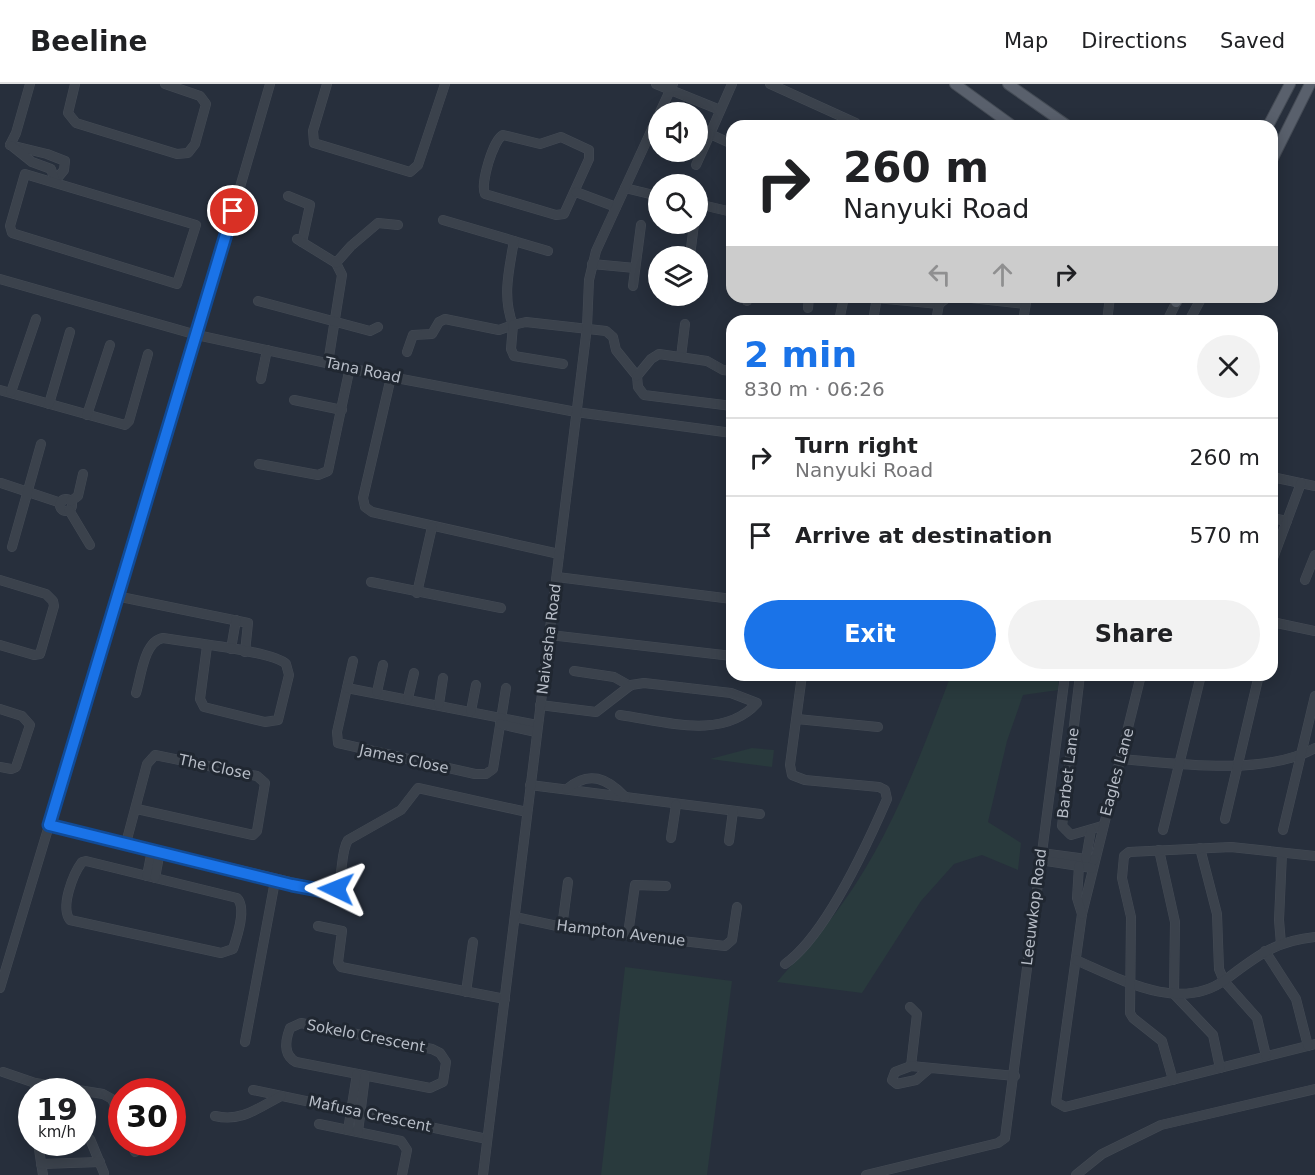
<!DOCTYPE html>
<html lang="en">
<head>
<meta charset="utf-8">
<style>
	:root { --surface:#fff; --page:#f2f2f2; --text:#202124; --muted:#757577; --line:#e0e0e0; --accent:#1a73e8 }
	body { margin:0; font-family:"DejaVu Sans",sans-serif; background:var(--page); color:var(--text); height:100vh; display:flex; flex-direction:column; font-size:22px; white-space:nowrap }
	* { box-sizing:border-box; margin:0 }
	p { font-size:20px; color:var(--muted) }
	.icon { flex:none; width:33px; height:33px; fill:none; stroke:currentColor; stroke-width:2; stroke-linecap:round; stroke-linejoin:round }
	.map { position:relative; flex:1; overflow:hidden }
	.drawer { position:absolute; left:726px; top:231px; width:552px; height:366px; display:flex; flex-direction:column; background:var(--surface); border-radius:18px; box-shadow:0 3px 15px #0003 }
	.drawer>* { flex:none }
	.top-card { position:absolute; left:726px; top:36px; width:552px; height:183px; border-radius:18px; box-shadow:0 3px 15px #0003; background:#fff; color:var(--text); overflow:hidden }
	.controls { position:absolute; left:648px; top:18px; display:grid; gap:12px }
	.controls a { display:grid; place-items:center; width:60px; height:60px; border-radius:50%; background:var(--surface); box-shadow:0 3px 15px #0003; font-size:30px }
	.speed { position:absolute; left:18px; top:994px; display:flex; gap:12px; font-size:30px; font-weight:700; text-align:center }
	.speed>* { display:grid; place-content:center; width:78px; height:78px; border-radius:50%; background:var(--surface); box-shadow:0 3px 15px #0003; line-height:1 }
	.speed small { font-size:15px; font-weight:400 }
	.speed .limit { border:9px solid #d22; background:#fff; color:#111 }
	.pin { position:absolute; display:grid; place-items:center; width:51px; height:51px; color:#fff; margin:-26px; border:3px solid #fff; border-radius:50%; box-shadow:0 2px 6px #0007 }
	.me { position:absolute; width:66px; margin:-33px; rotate:272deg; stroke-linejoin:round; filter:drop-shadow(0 0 4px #0008) }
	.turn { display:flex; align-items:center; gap:21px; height:126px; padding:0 18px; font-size:27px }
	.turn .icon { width:78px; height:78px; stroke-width:2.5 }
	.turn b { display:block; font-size:42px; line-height:51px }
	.lanes { display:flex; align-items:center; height:57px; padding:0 18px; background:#0003; justify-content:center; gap:30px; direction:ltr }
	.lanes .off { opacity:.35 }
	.round { display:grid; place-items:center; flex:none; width:63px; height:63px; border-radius:32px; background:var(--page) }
	.overview { display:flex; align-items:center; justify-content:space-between; height:102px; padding:0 18px }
	h1 { font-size:36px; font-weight:700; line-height:45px; color:var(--accent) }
	.cta { display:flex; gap:12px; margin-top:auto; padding:12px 18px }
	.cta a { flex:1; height:69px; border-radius:36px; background:var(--accent); color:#fff; font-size:24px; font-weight:700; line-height:69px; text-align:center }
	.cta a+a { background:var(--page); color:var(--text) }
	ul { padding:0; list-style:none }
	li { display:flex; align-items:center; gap:18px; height:78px; padding:0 18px; border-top:2px solid var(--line) }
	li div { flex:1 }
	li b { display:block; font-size:22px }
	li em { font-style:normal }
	header { display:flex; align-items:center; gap:36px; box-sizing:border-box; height:84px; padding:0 30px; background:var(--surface); border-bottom:2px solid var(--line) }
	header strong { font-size:28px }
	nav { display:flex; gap:33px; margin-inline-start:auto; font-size:21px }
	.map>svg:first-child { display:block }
</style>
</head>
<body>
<header>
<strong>Beeline</strong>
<nav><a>Map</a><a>Directions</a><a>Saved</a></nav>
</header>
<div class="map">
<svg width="1315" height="1091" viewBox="0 0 1315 1091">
	<rect width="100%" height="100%" fill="#272f3c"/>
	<g fill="#293a3d">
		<path d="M951 591H1059L1058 606 1023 611 1007 657 988 738 1021 759 1018 786 982 771 954 780 921 817 862 909 777 898C799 872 823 847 842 820 892 751 921 670 951 591Z"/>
		<path d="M752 664 774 666 772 683 710 675Z"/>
		<path d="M625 883 732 897 707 1091H601Z"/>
	</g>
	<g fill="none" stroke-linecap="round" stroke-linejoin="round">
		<defs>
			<g id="minor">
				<path d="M75 0 68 29 76 39 177 70 188 69 195 60 206 20 200 12 165 0"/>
				<path d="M327 0 313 47 314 59 410 88 418 81 445 0"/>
				<path d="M656 0 720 26"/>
				<path d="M732 0 710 50 732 60"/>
				<path d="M770 0 856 39"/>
				<path d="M660 28 673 0"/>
				<path d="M503 51 540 60 561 53 589 66V75L564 130 556 131 485 110C480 100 493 56 503 51Z"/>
				<path d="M10 61 47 70 65 77 64 86 55 97"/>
				<path d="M10 61 16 49 30 0"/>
				<path d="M12 62 32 78 51 85 55 97"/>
				<path d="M696 81 710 50"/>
				<path d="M25 90 196 141 177 200 12 149 10 142Z"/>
				<path d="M625 104 658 112"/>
				<path d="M576 108 616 123"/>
				<path d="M288 112 310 121 302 158"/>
				<path d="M698 120 732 128"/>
				<path d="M297 155 336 179 342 191 328 279"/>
				<path d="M514 157 548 167"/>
				<path d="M690 172 694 140"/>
				<path d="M336 179 351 162 378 139 398 141"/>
				<path d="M592 180 635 184"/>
				<path d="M0 195 197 251 391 293 576 328 732 349"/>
				<path d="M633 202 641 141"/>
				<path d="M962 213 1025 220"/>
				<path d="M876 214 939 220 948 213"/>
				<path d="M258 217 370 247 378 243"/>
				<path d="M747 217V213"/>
				<path d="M808 224 809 213"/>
				<path d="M874 231 877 213"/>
				<path d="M839 237 844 213"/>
				<path d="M936 237 939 220"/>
				<path d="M1023 237 1027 213"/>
				<path d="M1107 237 1110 213"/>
				<path d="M1167 237 1179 213"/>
				<path d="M1189 237 1202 213"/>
				<path d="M407 268 413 251 432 250 439 238 445 235 499 246 513 241C502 213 509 186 514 157L443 136"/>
				<path d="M681 273 685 240"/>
				<path d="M563 280 514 272 511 265 513 241 526 238 606 247 613 253 616 266 637 292 638 303 644 311 732 322"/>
				<path d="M637 292 651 275 659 270 707 277 723 286 732 287"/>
				<path d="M391 293 363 414 365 423 372 428 559 470"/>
				<path d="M261 295 267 266"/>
				<path d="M0 306 125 341 129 337 148 270"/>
				<path d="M11 308 36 235"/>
				<path d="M294 316 342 326"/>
				<path d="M49 320 70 248"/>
				<path d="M87 331 110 261"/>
				<path d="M259 380 318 391 328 387 350 283"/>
				<path d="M1272 393 1315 402"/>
				<path d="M1 399 61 419"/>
				<circle cx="66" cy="421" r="6"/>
				<path d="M71 417 78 412 83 390"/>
				<path d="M69 426 90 461"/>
				<path d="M1272 434 1287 437"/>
				<path d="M12 463 41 360"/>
				<path d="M1272 477 1301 399"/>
				<path d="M557 493 732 515"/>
				<path d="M0 496 46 510 53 517 54 522 40 570 34 571 0 561"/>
				<path d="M1305 496 1315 471"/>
				<path d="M371 498 501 524"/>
				<path d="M417 509 432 443"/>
				<path d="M116 512 248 539 245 568"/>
				<path d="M1272 538 1315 547"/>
				<path d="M550 551 732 572"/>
				<path d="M231 565 236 536"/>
				<path d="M353 577 337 648 338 659 475 690H486L493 685 506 604"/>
				<path d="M574 587 614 593 630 602"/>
				<path d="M1080 591 1062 742 1071 751 1102 742"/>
				<path d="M1141 591 1082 830 1056 1018 1065 1023 1315 960"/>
				<path d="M347 604 537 641"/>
				<path d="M377 608 383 581"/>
				<path d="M136 609C141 593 144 557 163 554 185 558 274 567 286 580L289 591 278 636 265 638 204 623 200 615 207 562"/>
				<path d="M408 614 414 589"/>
				<path d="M439 620 443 594"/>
				<path d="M540 621 596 628 631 601 644 599 731 609 757 619C723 657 664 637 620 631"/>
				<path d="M0 625 22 632 30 641 16 683 11 685 0 683"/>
				<path d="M471 627 476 601"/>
				<path d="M797 635 878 643"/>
				<path d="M500 640 536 648"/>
				<path d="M1122 675C1179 680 1265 692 1315 664"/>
				<path d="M530 701 760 730"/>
				<path d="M567 705C589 686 607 694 625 713"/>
				<path d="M1225 735 1259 591"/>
				<path d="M49 741 333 808C345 798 339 770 348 756L401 726 418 704 527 728"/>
				<path d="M1163 746 1201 591"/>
				<path d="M1283 746 1315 612"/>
				<path d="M671 754 676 721"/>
				<path d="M729 757 733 727"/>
				<path d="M126 759 147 680 155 671 257 692 265 699 257 747 253 751 137 725"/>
				<path d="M1200 764 1217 830 1219 885 1224 897 1257 934 1266 972"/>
				<path d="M1159 766 1175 838 1174 910 1213 951 1220 984"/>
				<path d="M1041 769 1094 776"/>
				<path d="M1086 775 1091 746"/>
				<path d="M1040 776 1092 784"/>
				<path d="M86 777 237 814C247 824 237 853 233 865L221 869 70 836C60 823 73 790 82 778Z"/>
				<path d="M1079 782 1077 814 1082 830"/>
				<path d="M147 792 152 766"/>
				<path d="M155 794 160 767"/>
				<path d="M515 833 562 843 725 862 732 856 737 823"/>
				<path d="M318 842 342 847 338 878 341 883 505 915"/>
				<path d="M562 843 568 798"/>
				<path d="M628 850 635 801 666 802"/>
				<path d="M1281 860 1279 836 1282 769"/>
				<path d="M1265 867 1296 915 1308 962"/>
				<path d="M1076 876C1120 895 1179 929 1225 896 1256 873 1274 857 1315 853"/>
				<path d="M785 880C825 852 867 761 887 715L885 706 879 703 805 696 792 691 790 681 802 591"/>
				<path d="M0 904 197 251 270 0"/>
				<path d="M466 908 473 858"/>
				<path d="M910 923 917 930 911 982"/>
				<path d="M301 939 432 965 440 969 446 978 443 998 430 1004 296 978C283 971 285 957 290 944Z"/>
				<path d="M245 958 275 797"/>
				<path d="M930 984 916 996 897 1000 892 996 895 988 911 982 1015 992"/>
				<path d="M3 988 35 999"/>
				<path d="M1173 996 1162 957 1133 934 1130 929 1131 833 1122 794 1124 772 1129 768 1231 763 1315 772"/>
				<path d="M253 1006 487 1055"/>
				<path d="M35 1008V999L103 1010 112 1015 122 1037"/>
				<path d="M215 1032C242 1038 258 1024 281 1012"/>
				<path d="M319 1040 401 1057 407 1066 402 1091"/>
				<path d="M348 1046 357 990"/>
				<path d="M358 1048 365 992"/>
				<path d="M90 1055 104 1089"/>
				<path d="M38 1059 43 1091"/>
				<path d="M131 1059 135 1068"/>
				<path d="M41 1080 100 1078"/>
				<path d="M483 1091 587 243 589 196 596 167 658 32"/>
				<path d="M866 1091 998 1059 1005 1054 1065 591"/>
				<path d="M1076 1091 1102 1070 1161 1041 1315 1005"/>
			</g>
			<g id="major">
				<path d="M955 0 1013 42"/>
				<path d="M1008 0 1068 42"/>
				<path d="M1268 42 1290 0"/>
				<path d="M1272 76 1310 0"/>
				<path d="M1176 218 1177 213"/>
			</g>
		</defs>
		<use href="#minor" stroke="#444b55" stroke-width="10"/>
		<use href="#major" stroke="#444b55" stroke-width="12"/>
		<use href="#minor" stroke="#3b424c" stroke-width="9"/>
		<use href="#major" stroke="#59606c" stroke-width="10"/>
	</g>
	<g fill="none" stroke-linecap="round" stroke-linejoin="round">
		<defs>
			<path id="route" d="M233 127 49 741 292 801 330 808 336 805"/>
		</defs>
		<use href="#route" stroke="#114b97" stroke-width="15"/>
		<use href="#route" stroke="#1a73e8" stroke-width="10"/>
	</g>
	<g text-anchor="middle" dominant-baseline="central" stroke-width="6" stroke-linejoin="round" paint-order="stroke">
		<g font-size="15" fill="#b7bdc7" stroke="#202731">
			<text transform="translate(363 286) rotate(12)">Tana Road</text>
			<text transform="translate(549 555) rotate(-83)">Naivasha Road</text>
			<text transform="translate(404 675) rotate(12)">James Close</text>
			<text transform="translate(215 683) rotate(12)">The Close</text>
			<text transform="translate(1117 688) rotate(-75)">Eagles Lane</text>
			<text transform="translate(1068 689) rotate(-83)">Barbet Lane</text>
			<text transform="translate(1034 823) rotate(-83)">Leeuwkop Road</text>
			<text transform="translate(621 849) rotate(7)">Hampton Avenue</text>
			<text transform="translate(366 952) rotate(11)">Sokelo Crescent</text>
			<text transform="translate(370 1030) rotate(12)">Mafusa Crescent</text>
		</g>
	</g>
</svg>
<div class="controls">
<a><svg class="icon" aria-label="sound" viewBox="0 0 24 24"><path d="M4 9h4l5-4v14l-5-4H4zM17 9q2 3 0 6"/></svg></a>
<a><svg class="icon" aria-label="search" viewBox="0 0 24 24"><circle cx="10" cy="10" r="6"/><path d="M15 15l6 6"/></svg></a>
<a><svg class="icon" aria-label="layers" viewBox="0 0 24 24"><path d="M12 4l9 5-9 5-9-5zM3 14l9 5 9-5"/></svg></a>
</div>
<div class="speed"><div>19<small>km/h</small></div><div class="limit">30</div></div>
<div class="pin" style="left:233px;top:127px;background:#d93025"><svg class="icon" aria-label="arrive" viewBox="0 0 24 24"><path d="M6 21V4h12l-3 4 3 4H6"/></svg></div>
<svg class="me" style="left:336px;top:805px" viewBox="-20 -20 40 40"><path d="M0-17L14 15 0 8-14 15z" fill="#1a73e8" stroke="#fff" stroke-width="4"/></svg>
<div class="top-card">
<div class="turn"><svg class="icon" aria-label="right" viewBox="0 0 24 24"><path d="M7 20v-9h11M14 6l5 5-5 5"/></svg><div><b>260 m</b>Nanyuki Road</div></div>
<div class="lanes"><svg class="icon off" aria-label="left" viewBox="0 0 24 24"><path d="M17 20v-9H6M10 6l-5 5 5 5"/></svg><svg class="icon off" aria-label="ahead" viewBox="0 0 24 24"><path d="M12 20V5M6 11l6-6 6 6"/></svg><svg class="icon" aria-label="right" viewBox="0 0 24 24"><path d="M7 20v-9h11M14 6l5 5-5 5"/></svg></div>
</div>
<section class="drawer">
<div class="overview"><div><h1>2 min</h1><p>830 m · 06:26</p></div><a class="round"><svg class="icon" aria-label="close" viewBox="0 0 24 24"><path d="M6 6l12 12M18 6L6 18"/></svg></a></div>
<ul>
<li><svg class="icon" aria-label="right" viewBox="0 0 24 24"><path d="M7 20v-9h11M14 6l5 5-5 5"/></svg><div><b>Turn right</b><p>Nanyuki Road</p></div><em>260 m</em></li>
<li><svg class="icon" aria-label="arrive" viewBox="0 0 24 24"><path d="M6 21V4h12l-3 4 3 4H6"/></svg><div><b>Arrive at destination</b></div><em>570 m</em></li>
</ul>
<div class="cta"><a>Exit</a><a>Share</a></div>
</section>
</div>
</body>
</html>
